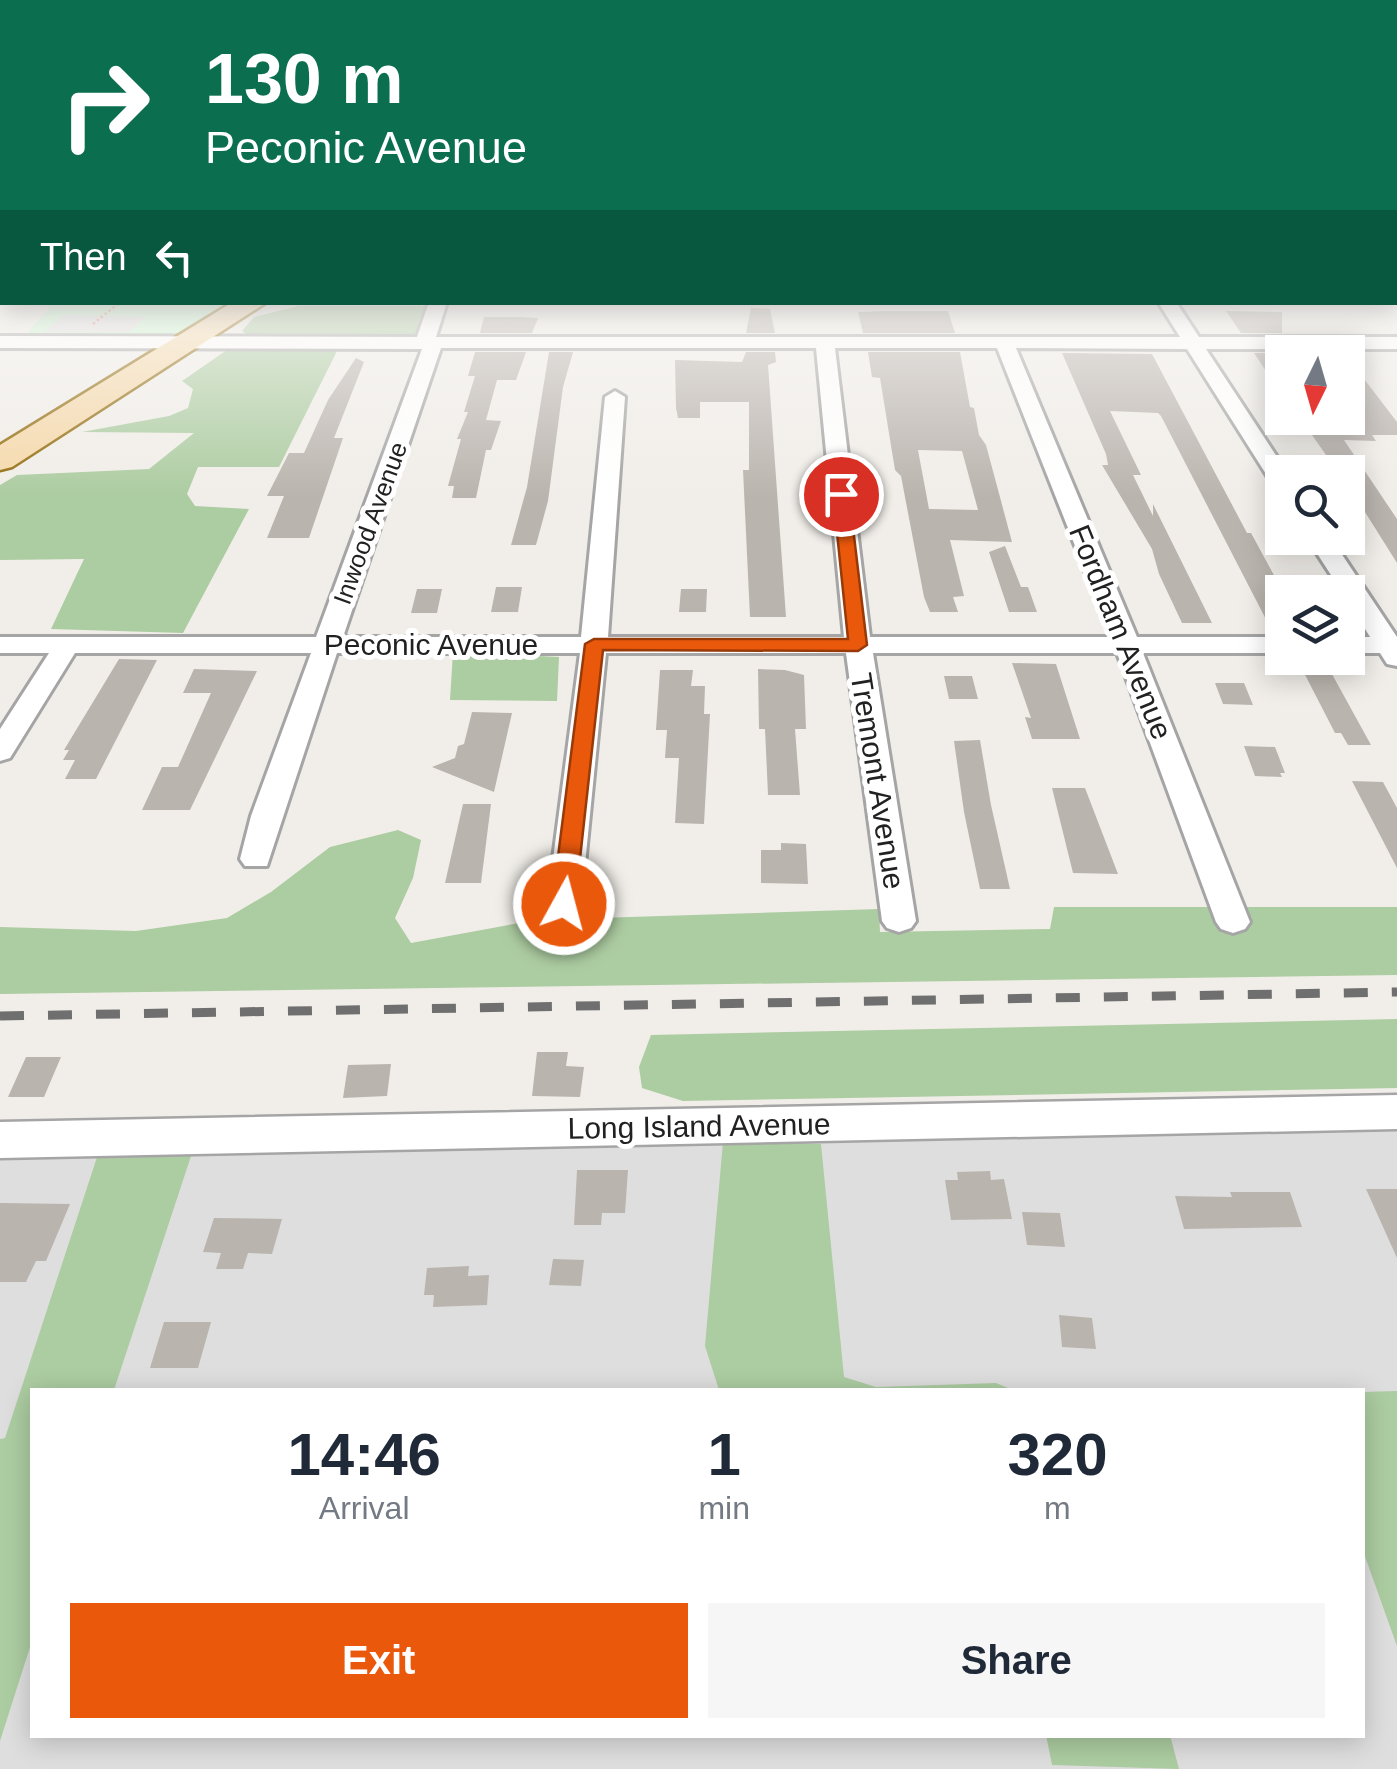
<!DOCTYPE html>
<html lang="en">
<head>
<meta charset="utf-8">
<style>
	:root { --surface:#fff; --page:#f6f6f7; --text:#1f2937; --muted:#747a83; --accent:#ea580c }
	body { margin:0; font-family:Helvetica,sans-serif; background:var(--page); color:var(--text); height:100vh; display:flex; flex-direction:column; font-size:38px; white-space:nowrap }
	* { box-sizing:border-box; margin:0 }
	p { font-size:32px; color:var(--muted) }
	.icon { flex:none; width:55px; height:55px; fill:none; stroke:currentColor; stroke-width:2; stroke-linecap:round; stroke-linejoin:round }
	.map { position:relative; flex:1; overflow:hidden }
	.panel { position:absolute; left:30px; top:1388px; width:1335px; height:350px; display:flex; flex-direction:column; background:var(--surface); border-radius:0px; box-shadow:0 5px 25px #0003 }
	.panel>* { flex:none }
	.guide { position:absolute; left:0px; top:0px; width:1398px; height:305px; box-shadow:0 5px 25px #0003; background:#0b6e4f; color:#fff; overflow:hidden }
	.needle { width:65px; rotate:185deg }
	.buttons { position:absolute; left:1265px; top:335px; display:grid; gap:20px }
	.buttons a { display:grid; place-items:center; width:100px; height:100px; border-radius:0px; background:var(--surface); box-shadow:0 5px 25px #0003; font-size:50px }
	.pin { position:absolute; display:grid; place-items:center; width:85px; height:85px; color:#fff; margin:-42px; border:5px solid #fff; border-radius:50%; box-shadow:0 2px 10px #0007 }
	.me { position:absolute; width:110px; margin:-55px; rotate:7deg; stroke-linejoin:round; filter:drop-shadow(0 0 8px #0008) }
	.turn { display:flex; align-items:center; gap:35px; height:210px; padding:0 40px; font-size:45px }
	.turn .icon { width:130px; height:130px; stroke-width:2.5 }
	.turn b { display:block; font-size:70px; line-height:85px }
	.then { display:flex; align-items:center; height:95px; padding:0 40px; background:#0003; gap:20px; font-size:38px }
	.eta { display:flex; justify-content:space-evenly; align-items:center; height:170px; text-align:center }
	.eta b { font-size:60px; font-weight:700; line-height:70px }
	.primary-button { display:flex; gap:20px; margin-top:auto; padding:20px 40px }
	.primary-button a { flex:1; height:115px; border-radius:0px; background:var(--accent); color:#fff; font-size:40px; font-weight:700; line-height:115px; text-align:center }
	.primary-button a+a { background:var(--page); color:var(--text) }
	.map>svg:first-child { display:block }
</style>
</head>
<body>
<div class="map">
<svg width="1397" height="1769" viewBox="0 0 1397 1769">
	<rect width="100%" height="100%" fill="#f1eee9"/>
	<path fill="#dfdede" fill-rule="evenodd" d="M1397 1112V1769H0V1140ZM32 1390H1362V1735H32Z"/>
	<g fill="#accca1">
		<path d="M299 306H425L415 335 402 338 246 334 242 331 254 317Z"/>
		<path d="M338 349 279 467H198L187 494 195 506 249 509 183 633 51 629 84 559 0 560V485L17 475 149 469 194 433 82 432 169 416 188 408 193 389 182 381 227 350Z"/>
		<path d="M453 652 559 657 557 701 450 700Z"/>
		<path d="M398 830 421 840 413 878 395 918 411 943 535 920 879 909 880 932 1050 929 1054 907H1397V975L0 994V927L136 931 227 918 271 892 330 847Z"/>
		<path d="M1397 1019V1088L683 1101 642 1088 639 1067 651 1035Z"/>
		<path d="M723 1142 821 1144 844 1377 876 1387 996 1383 1013 1390H719L705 1346Z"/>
		<path d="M101 1145 192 1153 114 1390H32V1641L0 1741V1439L5 1438Z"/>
		<path d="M1397 1391V1646L1363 1551 1362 1392Z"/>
		<path d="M1046 1735H1170L1179 1769 1052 1765Z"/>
	</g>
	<path fill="#caf6d0" d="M53 303H238L174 339 23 338Z"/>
	<path fill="#e1e1e1" d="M64 315 145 317 130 332H44Z"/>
	<g fill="#bab4ae" fill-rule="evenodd">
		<path d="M751 308 770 309 775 333H746Z"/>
		<path d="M885 311H948L955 333H863L858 312Z"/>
		<path d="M1226 311 1282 312V333H1241Z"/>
		<path d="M484 317H522L538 318 532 333H480Z"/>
		<path d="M475 352H526L516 380H497L486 420 501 421 491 450H486L476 498H452L454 486H448L461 439H457L468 412H464L475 376H468Z"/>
		<path d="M549 352H573L563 387 548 501 536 545H511L527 487Z"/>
		<path d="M746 352H775L776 362 768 365 786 617H750L743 470H749V402H700V418H678L676 408 675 360 742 362Z"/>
		<path d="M868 352H960L970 407 974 408 979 435 986 445 1012 542 950 540 964 596 953 597 958 612H930L924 597 901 476 895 470 880 378 872 377ZM918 450 962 451 978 510 929 509Z"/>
		<path d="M1062 353 1152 354 1247 533H1251L1282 590V633H1273L1161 416 1158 413 1110 411 1141 475H1133L1153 516V504L1212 623H1182L1159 574 1152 549 1102 465H1108L1106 454Z"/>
		<path d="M1254 353H1282V395Z"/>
		<path d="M356 358 364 362 334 438H343L309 538H267L284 496H267L289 453H304L328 400Z"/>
		<path d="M1348 358 1397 422V435H1372L1376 441 1344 440 1397 519V563L1348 485V472H1338L1300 418H1348Z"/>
		<path d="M1005 546 1021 587H1028L1037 612H1009L989 552Z"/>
		<path d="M496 587H522L518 612H491Z"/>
		<path d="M417 589H442L437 613H411Z"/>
		<path d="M681 589H707L706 612H679Z"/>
		<path d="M119 659 157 660 96 779H65L75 760H63L69 750H64Z"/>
		<path d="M1012 663 1056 664 1080 739H1032L1025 717 1031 718Z"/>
		<path d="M1300 665H1327L1371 745H1348L1341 733H1335Z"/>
		<path d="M194 669 257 671 190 810H142L162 767H178L211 693H183Z"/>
		<path d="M758 669 785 670 804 675 806 729H795L800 795H768L765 729H759Z"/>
		<path d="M660 670H693L691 686H705L704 714H710L704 824 675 823 679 758H665L667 730H656Z"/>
		<path d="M944 676H972L978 699H949Z"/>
		<path d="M1215 683H1244L1253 705 1223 704Z"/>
		<path d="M472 712 512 713 494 792 432 767 455 758 458 746 464 744Z"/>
		<path d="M980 740 991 805 1010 889H980L964 812 954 741Z"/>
		<path d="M1244 746 1275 747 1285 773H1280L1282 777 1255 776Z"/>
		<path d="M1352 781 1383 782 1397 808V868Z"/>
		<path d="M1052 788H1085L1118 874 1073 873Z"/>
		<path d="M463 804H491L481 883H445Z"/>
		<path d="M781 843 806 844 808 884 761 883V850H781Z"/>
		<path d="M537 1052H568L566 1066 584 1067 580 1097 532 1096Z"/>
		<path d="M26 1057H61L44 1097H8Z"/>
		<path d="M391 1064 387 1096 343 1098 348 1065Z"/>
		<path d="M577 1170H628L625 1213H602L601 1225H574Z"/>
		<path d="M990 1171 991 1180 1004 1179 1012 1219 951 1220 945 1180H958L957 1172Z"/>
		<path d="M1366 1189H1397V1258Z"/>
		<path d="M1230 1192H1290L1302 1227 1184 1229 1175 1196 1232 1197Z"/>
		<path d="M0 1203 70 1204 46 1261H36L26 1282H0Z"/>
		<path d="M1022 1212 1060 1213 1065 1247 1027 1245Z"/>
		<path d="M214 1218 282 1219 272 1254 248 1253 243 1269H216L221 1253 203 1252Z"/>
		<path d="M553 1259 584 1260 581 1286 549 1285Z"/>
		<path d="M469 1266 468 1276 489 1275 487 1305 433 1307 434 1295H424L427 1268Z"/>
		<path d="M1059 1315 1092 1318 1096 1349 1062 1347Z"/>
		<path d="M164 1322H211L198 1368H150Z"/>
	</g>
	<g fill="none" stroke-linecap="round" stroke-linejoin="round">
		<defs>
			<g id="minor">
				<path d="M429 302H447L436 337H1180L1158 302H1176L1199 337H1397V349H1206L1287 472H1282V489L1271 482 1187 349 1016 348 1137 637H1282V653H1143L1250 922 1245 929 1233 933 1221 929 1216 922 1117 653H873L916 921 911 928 899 932 887 928 882 921 846 653H606L581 905 576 912 564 915 552 912 547 905 580 653H337L267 866H245L240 859 251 816 311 653H75L10 758 0 761V729L49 653H0V637H316L422 349 0 348V336L417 337ZM441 348H816L844 637H608L625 397 615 391 605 397 581 637H343ZM835 348H997L1111 637H870Z"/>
				<path d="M1307 538H1331L1397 637V666L1387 664 1380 653H1348V637H1370L1348 601V592H1342Z"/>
			</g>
			<path id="tertiary" d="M1397 1095V1129L0 1158V1122Z"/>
			<path id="primary" d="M233 302H267L12 467 0 470V445Z"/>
		</defs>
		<use href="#minor" stroke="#a5a5a5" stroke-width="6"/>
		<use href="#tertiary" stroke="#a5a5a5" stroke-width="5"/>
		<use href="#primary" stroke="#926c0c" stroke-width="5"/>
		<path stroke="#ef8c7b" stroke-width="2.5" stroke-dasharray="2.5 2.5" stroke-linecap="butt" d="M93 324 120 302"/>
		<use href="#minor" fill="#fff" fill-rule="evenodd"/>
		<use href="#tertiary" fill="#fff" fill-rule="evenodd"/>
		<use href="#primary" fill="#f5d8a9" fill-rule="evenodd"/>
		<path stroke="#6f6f6f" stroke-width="9" stroke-dasharray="24 24" stroke-linecap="butt" d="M0 1016 1397 992"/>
	</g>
	<linearGradient id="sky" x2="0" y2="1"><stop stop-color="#90bee2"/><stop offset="0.5" stop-color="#f9f7f5"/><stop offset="1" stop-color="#f9f7f5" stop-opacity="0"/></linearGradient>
	<rect width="1397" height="497" fill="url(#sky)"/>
	<path fill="#ea580c" stroke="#983908" stroke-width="2.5" d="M841 489 849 494 867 645 858 651 603 650 575 904 564 912 555 910 552 904 585 644 594 639H848L833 494Z"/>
	<g text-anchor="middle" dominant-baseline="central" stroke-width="10" stroke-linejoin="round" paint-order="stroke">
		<g font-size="25" fill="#212121" stroke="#fff">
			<text transform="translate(370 523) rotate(-70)">Inwood Avenue</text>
		</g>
		<g font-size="30" fill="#212121" stroke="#fff">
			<text transform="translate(1121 632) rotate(68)">Fordham Avenue</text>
			<text x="431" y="644">Peconic Avenue</text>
			<text transform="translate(878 781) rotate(81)">Tremont Avenue</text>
			<text transform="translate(699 1126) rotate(-1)">Long Island Avenue</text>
		</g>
	</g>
</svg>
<div class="buttons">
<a><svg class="needle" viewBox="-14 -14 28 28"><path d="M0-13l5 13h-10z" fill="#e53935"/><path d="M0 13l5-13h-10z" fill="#747a83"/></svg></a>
<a><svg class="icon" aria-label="search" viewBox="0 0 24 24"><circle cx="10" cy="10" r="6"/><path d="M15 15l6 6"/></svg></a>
<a><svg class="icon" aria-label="layers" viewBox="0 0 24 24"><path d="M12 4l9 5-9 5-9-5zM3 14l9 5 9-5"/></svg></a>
</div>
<div class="pin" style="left:841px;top:494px;background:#d93025"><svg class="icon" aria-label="arrive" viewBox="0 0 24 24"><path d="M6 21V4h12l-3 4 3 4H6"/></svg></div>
<svg class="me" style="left:564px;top:904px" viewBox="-20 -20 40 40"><circle r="17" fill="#ea580c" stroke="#fff" stroke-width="3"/><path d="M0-11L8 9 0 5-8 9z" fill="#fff"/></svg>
<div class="guide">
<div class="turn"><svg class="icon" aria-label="right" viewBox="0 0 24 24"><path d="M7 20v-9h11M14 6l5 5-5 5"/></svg><div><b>130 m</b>Peconic Avenue</div></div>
<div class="then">Then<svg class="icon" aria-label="left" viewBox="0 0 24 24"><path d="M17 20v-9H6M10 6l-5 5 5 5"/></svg></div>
</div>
<section class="panel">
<div class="eta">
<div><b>14:46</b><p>Arrival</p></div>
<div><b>1</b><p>min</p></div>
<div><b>320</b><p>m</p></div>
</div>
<div class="primary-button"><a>Exit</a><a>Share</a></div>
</section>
</div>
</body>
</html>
